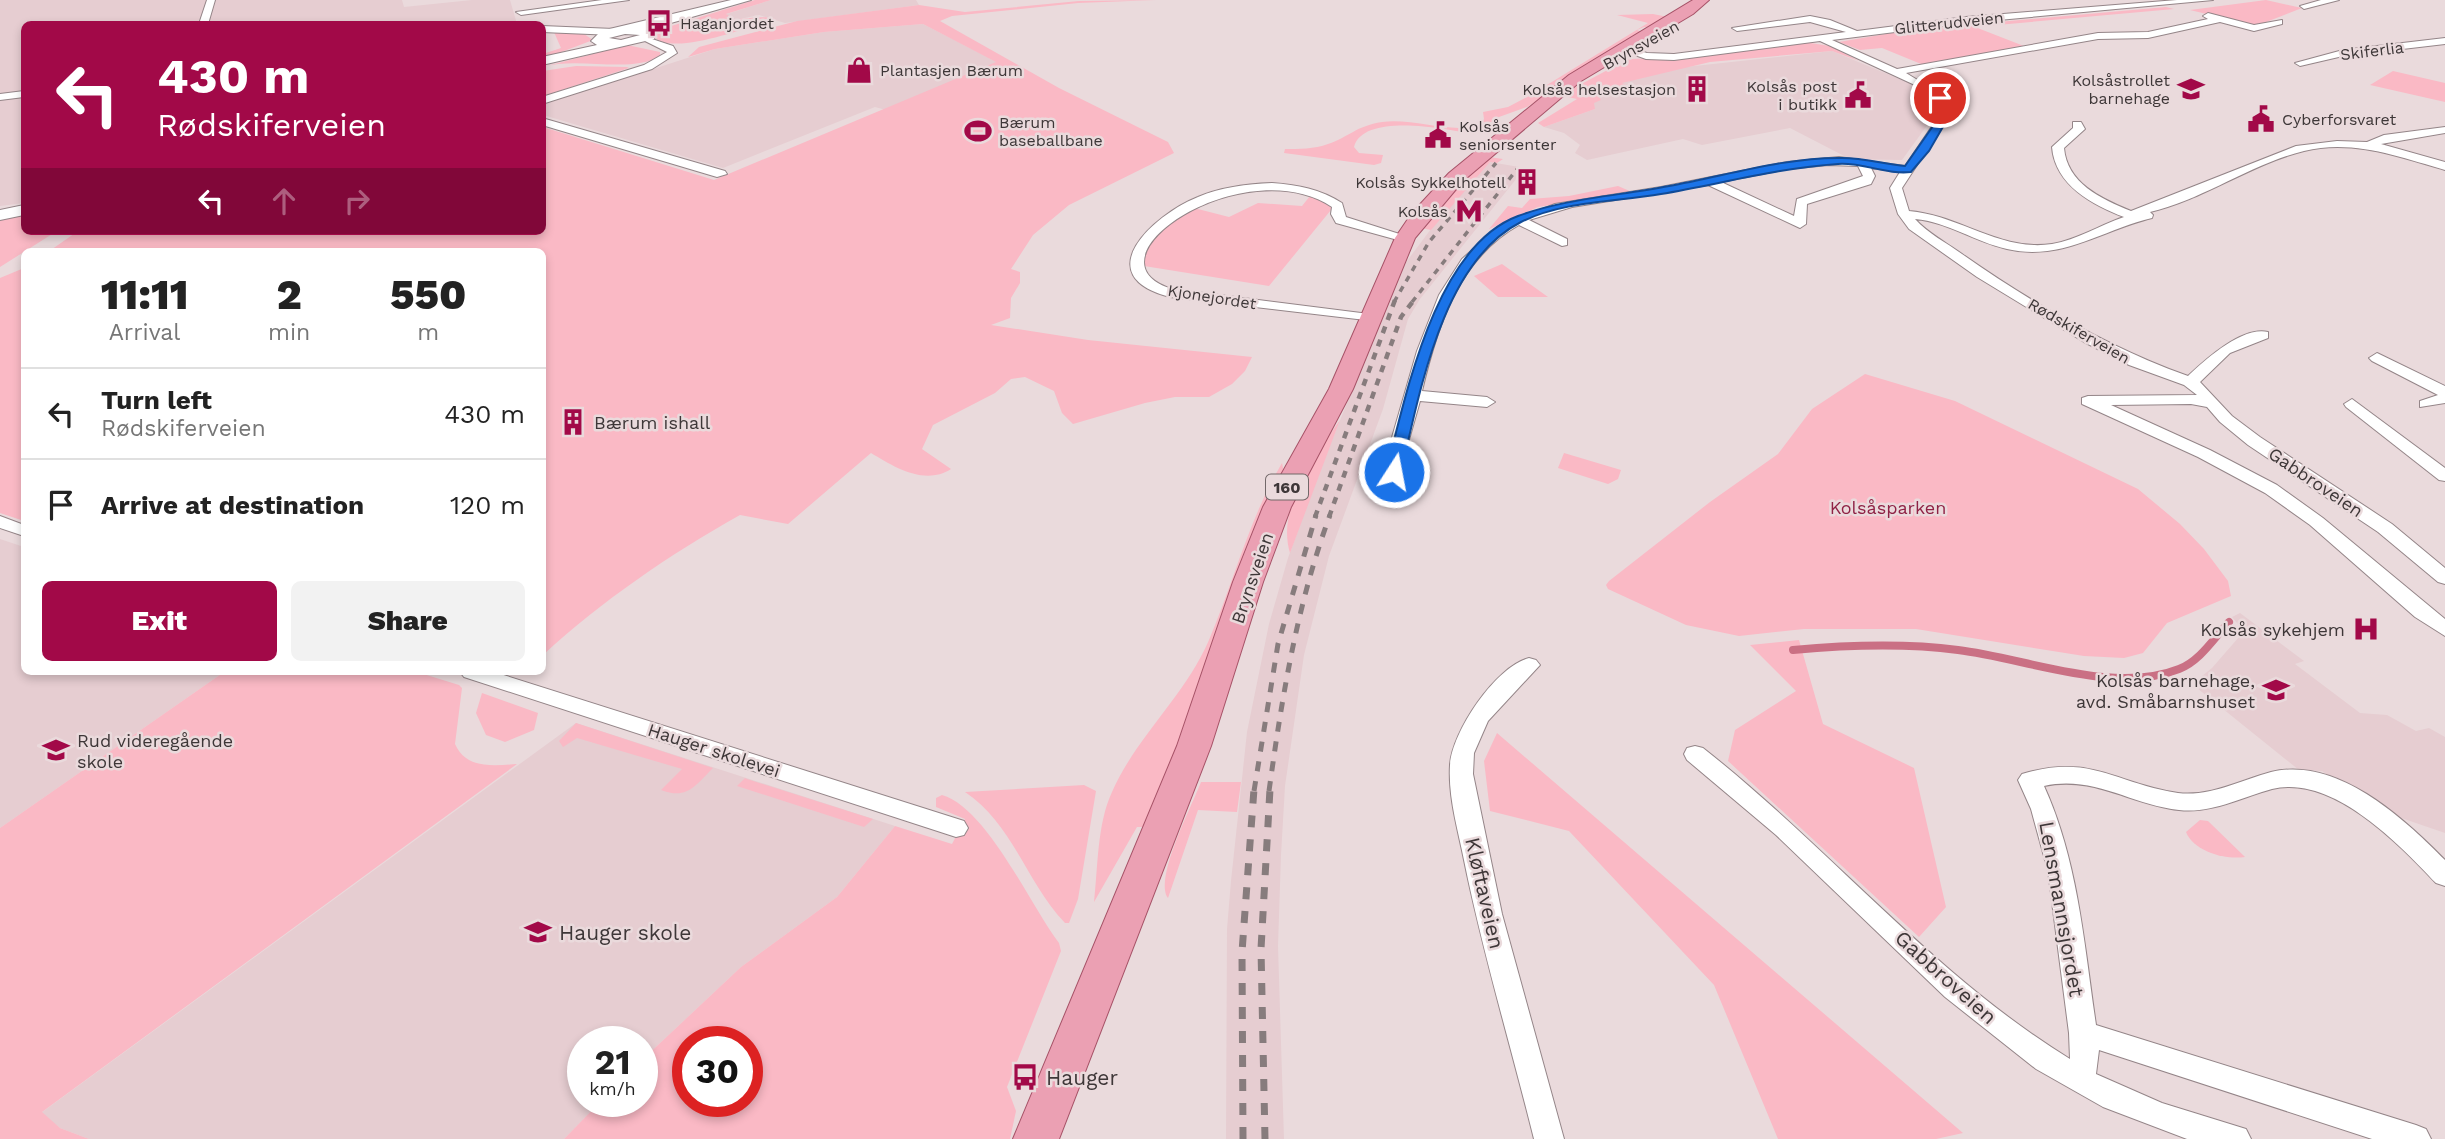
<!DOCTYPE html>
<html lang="en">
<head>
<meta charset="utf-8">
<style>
	:root { --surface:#fff; --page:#f2f2f2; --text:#222; --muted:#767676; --line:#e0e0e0; --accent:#a20948 }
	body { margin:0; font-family:"Work Sans",sans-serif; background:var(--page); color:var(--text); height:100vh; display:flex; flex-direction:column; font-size:26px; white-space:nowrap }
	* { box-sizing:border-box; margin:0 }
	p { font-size:23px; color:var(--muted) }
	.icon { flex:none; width:38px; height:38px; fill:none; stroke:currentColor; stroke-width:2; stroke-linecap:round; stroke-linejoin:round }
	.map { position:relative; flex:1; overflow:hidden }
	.sheet { position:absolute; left:21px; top:248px; width:525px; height:427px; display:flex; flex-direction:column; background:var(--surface); border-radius:10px; box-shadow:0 4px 10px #0003 }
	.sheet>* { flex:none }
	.guide { position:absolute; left:21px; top:21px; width:525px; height:214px; border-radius:10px; box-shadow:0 4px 10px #0003; background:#a20948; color:#fff; overflow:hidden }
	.speed { position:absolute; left:567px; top:1026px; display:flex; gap:14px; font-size:35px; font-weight:700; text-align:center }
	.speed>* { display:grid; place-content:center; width:91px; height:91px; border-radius:50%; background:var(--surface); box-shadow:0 4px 10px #0003; line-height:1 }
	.speed small { font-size:18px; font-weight:400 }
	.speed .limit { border:10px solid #d22; background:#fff; color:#111 }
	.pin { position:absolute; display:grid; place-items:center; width:60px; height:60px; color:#fff; margin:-30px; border:4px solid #fff; border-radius:50%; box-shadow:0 2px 7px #0007 }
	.me { position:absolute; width:77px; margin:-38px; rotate:11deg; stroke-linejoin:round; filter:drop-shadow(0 0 5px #0008) }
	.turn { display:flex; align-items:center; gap:24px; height:147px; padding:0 21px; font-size:32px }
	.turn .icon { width:91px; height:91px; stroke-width:2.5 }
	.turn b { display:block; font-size:49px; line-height:60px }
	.lanes { display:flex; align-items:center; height:66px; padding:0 21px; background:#0003; justify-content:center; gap:35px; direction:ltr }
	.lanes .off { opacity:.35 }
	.eta { display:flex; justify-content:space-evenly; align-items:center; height:119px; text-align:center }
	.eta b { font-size:42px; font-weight:800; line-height:49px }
	.action { display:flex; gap:14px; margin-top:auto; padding:14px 21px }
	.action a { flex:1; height:80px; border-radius:10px; background:var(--accent); color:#fff; font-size:28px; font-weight:800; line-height:80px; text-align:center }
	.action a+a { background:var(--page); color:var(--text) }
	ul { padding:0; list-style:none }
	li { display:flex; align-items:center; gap:21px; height:91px; padding:0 21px; border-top:2px solid var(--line) }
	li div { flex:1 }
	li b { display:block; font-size:26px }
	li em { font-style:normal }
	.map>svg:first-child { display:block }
</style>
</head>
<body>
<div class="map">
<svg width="2445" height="1139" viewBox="0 0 2445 1139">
	<rect width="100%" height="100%" fill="#eadadc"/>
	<g fill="#e6cdd1">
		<path d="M0 0H402L404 7 472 0H510L517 24H24V203L0 206Z"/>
		<path d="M771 0H916L919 5 785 23 759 15 735 20 724 18V15Z"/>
		<path d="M923 24 997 62 886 110 875 107 723 168 543 115 545 104 715 49 824 32Z"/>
		<path d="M1832 51 1914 85 1936 113 1902 160 1850 159 1790 128 1702 145 1683 139 1587 160 1575 153 1580 145 1564 133 1544 127 1595 109 1592 106 1596 96 1633 88 1620 83 1676 68Z"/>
		<path d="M1490 162 1525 168 1420 299 1408 319 1383 409 1329 556 1304 655 1285 786 1281 855 1278 946 1284 1139H1226L1227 929 1231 881 1247 732 1269 624 1288 558 1320 470 1401 269 1434 225Z"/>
		<path d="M0 539 24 547V672H224L0 828Z"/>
		<path d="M2240 613 2304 661 2295 664 2360 713 2387 715 2416 731 2429 728 2445 737V833L2378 810 2322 771 2299 770 2192 684 2212 668 2239 637 2241 628 2232 617Z"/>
		<path d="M576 723 895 826 837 897 741 967 642 1060V1041H583V1101H601L564 1139H89L60 1128 41 1113Z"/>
	</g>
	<g fill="#fab9c5" fill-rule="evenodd">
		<path d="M755 0H771L726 14 729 16 725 18C742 22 755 14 776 19 749 26 673 58 653 36L668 27Z"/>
		<path d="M1156 0 1078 3 952 16 940 21 1059 88 1168 142 1174 153 1069 205 1033 235 1011 269 1020 272V283L1011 298 1010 318 991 325 1088 340 1252 357 1245 371 1232 384 1209 397H1175L1145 403 1073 424 1062 413 1054 391 1025 377 1011 379 995 393 933 425 922 449 951 469C925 486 894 467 871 453L788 524 740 515C669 555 603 600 543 655L542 252H48L78 231H542L543 127 714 180 996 62 923 24 824 32 715 49 688 57 699 47 797 21 919 5 965 12 1079 1Z"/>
		<path d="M2266 0 2302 8 2256 26 2190 10Z"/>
		<path d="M2166 7 2174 9 1975 27 2029 48 1926 66 1882 48 1860 50 1839 42 1909 30Z"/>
		<path d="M1653 14 1668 17 1651 28 1644 27 1637 30 1646 33 1527 107 1499 117 1473 134C1447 129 1363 112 1354 147L1359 153 1383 155 1381 163 1374 165 1284 153 1285 149C1299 149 1314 149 1328 144 1349 137 1356 126 1382 122 1414 118 1446 133 1478 126L1484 119 1483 112 1508 107 1529 96 1648 23 1617 15Z"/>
		<path d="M554 32 584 34 593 40 543 59V54L561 48Z"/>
		<path d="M1804 42 1830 46 1859 61 1832 51 1710 62 1622 83 1634 89 1598 96 1601 100 1594 103 1595 109 1544 127 1538 123 1577 99 1568 97 1574 88 1628 59 1695 57Z"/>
		<path d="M627 45 660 52V56C632 74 577 56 543 67Z"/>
		<path d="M576 66 627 67 629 68 543 96V71Z"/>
		<path d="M2393 71 2445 83V102L2370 85Z"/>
		<path d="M1489 157 1503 159 1497 163 1490 162 1431 230 1421 228 1474 169Z"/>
		<path d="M1618 186 1632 192 1538 207 1489 229 1508 206 1522 208 1530 199 1569 196Z"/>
		<path d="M1310 196 1335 205 1269 286 1144 266C1144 237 1172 223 1194 208L1229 217 1258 203 1302 206Z"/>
		<path d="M24 214V231H57L0 267V219Z"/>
		<path d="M1502 264 1548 297H1498L1474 276Z"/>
		<path d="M24 268V521L0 513V278Z"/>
		<path d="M1865 374 1955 401 2138 489 2180 524 2204 549 2228 581 2231 596 2167 623 2143 653 2124 658 2084 656 1916 629H1804L1739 636 1686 625 1608 589 1606 585 1609 581 1710 502 1778 454 1812 409Z"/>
		<path d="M1340 420 1290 553C1276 507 1315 456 1340 420Z"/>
		<path d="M1564 453 1621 470 1618 479 1608 484 1558 468Z"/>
		<path d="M1282 463 1284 473 1194 712 1143 827H1137L1094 902C1098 868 1097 824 1112 792 1136 737 1185 696 1209 640 1234 581 1249 519 1282 463Z"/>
		<path d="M1799 640 1823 724 1914 768 1946 907 1919 937 1728 761 1735 730 1796 691 1750 645Z"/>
		<path d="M224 672H417L459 685 462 688 455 744C466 769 493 766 517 764L42 1112 60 1128 89 1139H0V828Z"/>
		<path d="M482 693 538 713 534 730 505 742 486 735 476 713Z"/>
		<path d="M576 723 713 768C695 786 687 800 661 790L682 769 577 738 563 747 559 741Z"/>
		<path d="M1497 733 1963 1133 1936 1139H1778L1714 985 1569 831 1490 811 1484 761Z"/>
		<path d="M745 778 747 779 873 819 864 827 737 786Z"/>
		<path d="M1201 782H1241L1237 812 1198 810 1168 898C1154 878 1192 806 1201 782Z"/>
		<path d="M1084 785 1096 791 1078 899 1069 923H1065C1026 882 1013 824 965 792Z"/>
		<path d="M942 795C987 808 1030 905 1059 943L1061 951 1007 1087 1016 1111 1010 1139H564L601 1101H642V1060L741 967 837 897 895 826 952 844 965 819 936 807V798ZM688 1041H747V1101H688Z"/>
		<path d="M2200 820 2208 821 2245 857C2226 860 2194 852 2186 832Z"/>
	</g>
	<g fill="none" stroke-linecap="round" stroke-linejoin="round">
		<path stroke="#ca7084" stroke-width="8" d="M1793 650C1848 645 1904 643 1958 650 2025 658 2114 695 2179 669 2200 661 2214 638 2229 622"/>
		<defs>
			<g id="street">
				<path d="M207 0H215L208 24H199Z"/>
				<path d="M602 0H629L521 15 516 12Z"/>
				<path d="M2177 0H2213L1966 23 1832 40 1897 69 2098 33 2148 32 2208 19 2203 16 2208 13 2254 25 2282 20V24L2254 31 2220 22 2148 38 2098 39 1906 73 1944 96 1951 113 1902 188 1909 211C1959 215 2001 252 2052 244 2077 240 2100 225 2124 217 2092 205 2055 185 2052 147L2073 128V122H2081L2085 129 2064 148C2067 183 2101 199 2131 211L2296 146 2337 141 2367 142 2384 135 2445 127V133L2381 144 2445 162V170C2399 157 2353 139 2304 151 2251 164 2203 200 2150 212L2153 215 2152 218C2102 230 2060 262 2007 249 1975 242 1948 222 1915 219 1927 233 1947 243 1962 254 2032 303 2107 347 2188 376 2205 360 2242 326 2268 332V338L2230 353 2200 382 2232 416 2260 437 2392 524 2445 568V584L2438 582 2378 532 2248 445 2220 422 2207 407 2191 404 2111 405 2210 450 2277 485 2323 518 2445 619V636L2415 617 2310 525 2265 493 2198 457 2082 404V398L2088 396 2197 395 2184 385 2129 365 2084 342 1977 277 1909 229 1898 214 1890 188 1900 172 1871 168 1875 176 1871 184 1807 204 1806 224 1800 228 1708 185 1572 207 1529 220 1567 239V245L1562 246 1519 225C1458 259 1437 327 1422 391L1487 397 1495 402 1487 407 1420 401 1393 496 1384 501 1375 496 1417 351 1439 295 1462 259 1499 226 1555 204 1661 187 1787 162 1839 157 1905 166 1941 113 1935 100 1917 86 1820 41 1674 60 1646 59 1621 50V46L1647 53 1674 54 1846 32 1810 22 1737 31 1732 28 1810 16 1830 20 1857 31 1966 17ZM1829 165 1858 166 1863 176 1797 199 1794 216 1721 182 1787 169Z"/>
				<path d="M2321 0H2339L2304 9 2300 6Z"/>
				<path d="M542 26 614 29 619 32 614 35 542 32Z"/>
				<path d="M643 36 673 46 677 53 652 69 542 104V97L644 65 667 52 643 40Z"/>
				<path d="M2445 38V44L2343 56 2300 66 2295 63 2343 50Z"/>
				<path d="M24 91V97L0 100V94Z"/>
				<path d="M542 118 725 171 727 174 717 177 542 125Z"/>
				<path d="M1272 183C1298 185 1320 189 1342 203L1346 217 1412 238 1405 242 1336 223 1331 214 1332 207C1244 149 1078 259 1172 289L1369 314 1376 318 1374 321 1170 297C1087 276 1153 215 1198 197 1221 187 1247 184 1272 183Z"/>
				<path d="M2377 353 2445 386V403L2420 407V401L2438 395 2372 361 2369 358Z"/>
				<path d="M2352 399 2445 468V481L2439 480 2346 407 2344 404Z"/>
				<path d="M0 516 24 525V536L0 528Z"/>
				<path d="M1529 658 1536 660 1540 665 1488 721 1474 753 1473 774 1502 914 1564 1139H1534C1511 1046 1483 954 1464 860 1458 830 1448 797 1450 765 1452 732 1495 667 1529 658Z"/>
				<path d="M460 672H494L964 821 968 828 964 835 956 837 464 677Z"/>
				<path d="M1695 746 1703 748C1829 847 1933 975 2070 1059L2069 1033 2048 871 2031 809 2018 780 2022 774C2091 753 2116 784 2178 793 2210 797 2241 780 2271 772 2336 756 2403 817 2445 860V886L2436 883C2398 843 2332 774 2272 789 2242 797 2211 814 2179 810 2131 805 2094 775 2044 786 2078 861 2084 943 2096 1025L2416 1125 2426 1129 2431 1139H2372L2099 1050 2096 1074 2162 1103 2246 1129 2251 1139H2187L2103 1107 2036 1069 1945 997 1776 835 1687 760 1684 754 1687 748Z"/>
			</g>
			<g id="secondary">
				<path d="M731 0H751L650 29 655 36 654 39 542 65V57L597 45 591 41 601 31ZM625 34 640 35 621 40 609 38Z"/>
				<path d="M24 205V215L0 220V210Z"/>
			</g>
			<path id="primary" d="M1693 0H1709L1693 14 1581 81 1463 181 1415 238 1353 389 1291 507 1263 582 1211 746 1059 1139H1013L1177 746 1233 582 1263 507 1329 389 1395 238 1412 213 1449 173 1569 75Z"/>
		</defs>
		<use href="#street" stroke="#948588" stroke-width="2"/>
		<use href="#secondary" stroke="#948588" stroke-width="2"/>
		<use href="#primary" stroke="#a65267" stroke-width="2"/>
		<use href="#street" fill="#fff" fill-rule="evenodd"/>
		<use href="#secondary" fill="#fff" fill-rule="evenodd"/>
		<use href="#primary" fill="#eba0b3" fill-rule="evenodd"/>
		<g stroke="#877c7d" stroke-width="3.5" stroke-dasharray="6 6" stroke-linecap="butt">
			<path d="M1394 302 1429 242 1496 163"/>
			<path d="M1412 302 1518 168"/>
		</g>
		<g stroke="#877c7d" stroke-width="4.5" stroke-dasharray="7 7" stroke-linecap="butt">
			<path d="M1315 517 1395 300"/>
			<path d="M1329 517 1401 317 1414 300"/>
		</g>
		<g stroke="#877c7d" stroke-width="5" stroke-dasharray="10 10" stroke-linecap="butt">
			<path d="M1254 791 1278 644 1316 515"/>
			<path d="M1269 791C1282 697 1297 604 1330 515"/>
		</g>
		<g stroke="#877c7d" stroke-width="7" stroke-dasharray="12 12" stroke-linecap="butt">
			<path d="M1243 1139 1242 952 1254 789"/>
			<path d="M1265 1139 1261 949 1270 789"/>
		</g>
	</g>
	<path fill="#1a73e8" stroke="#114b97" stroke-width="2" d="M1937 96H1944L1951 113 1929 151 1911 172C1887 175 1862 162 1838 164 1778 168 1720 184 1661 194 1615 202 1563 201 1521 222 1442 262 1420 392 1401 472L1394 476 1386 472C1406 395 1435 247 1518 216 1567 198 1618 196 1669 186 1725 176 1785 157 1842 158 1863 158 1885 164 1905 166L1942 113Z"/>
	<defs>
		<symbol id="bus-bare" viewBox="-9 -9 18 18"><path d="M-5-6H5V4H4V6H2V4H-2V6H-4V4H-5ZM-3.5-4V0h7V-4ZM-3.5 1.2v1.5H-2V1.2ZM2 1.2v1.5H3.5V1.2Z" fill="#a20948" stroke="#eadadc" stroke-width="2.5" paint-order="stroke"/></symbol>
		<symbol id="shop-bare" viewBox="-9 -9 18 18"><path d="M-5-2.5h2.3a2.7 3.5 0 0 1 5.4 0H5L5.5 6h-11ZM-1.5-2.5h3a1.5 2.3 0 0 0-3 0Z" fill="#a20948" stroke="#eadadc" stroke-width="2.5" paint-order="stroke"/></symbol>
		<symbol id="building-bare" viewBox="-9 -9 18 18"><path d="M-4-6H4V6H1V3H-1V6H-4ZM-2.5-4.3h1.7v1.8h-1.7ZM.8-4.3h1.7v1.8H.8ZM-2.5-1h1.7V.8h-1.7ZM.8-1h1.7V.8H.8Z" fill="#a20948" stroke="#eadadc" stroke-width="2.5" paint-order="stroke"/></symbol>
		<symbol id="school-bare" viewBox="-9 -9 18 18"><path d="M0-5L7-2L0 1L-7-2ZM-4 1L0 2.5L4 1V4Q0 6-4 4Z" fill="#a20948" stroke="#eadadc" stroke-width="2.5" paint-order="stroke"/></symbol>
		<symbol id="civic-bare" viewBox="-9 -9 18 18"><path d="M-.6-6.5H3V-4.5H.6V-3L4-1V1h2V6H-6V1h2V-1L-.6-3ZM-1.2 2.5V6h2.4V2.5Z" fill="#a20948" stroke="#eadadc" stroke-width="2.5" paint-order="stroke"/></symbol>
		<symbol id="stadium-bare" viewBox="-9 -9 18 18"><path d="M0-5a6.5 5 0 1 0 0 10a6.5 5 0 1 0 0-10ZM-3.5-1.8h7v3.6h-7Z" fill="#a20948" stroke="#eadadc" stroke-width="2.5" paint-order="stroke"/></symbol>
		<symbol id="metro-bare" viewBox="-9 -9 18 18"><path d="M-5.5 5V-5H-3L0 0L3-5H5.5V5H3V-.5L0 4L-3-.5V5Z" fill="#a20948" stroke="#eadadc" stroke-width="2.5" paint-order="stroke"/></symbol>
		<symbol id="hospital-bare" viewBox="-9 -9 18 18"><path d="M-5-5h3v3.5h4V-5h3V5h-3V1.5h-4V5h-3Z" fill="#a20948" stroke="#eadadc" stroke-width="2.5" paint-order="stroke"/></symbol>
	</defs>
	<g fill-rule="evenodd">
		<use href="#bus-bare" x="640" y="4" width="38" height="38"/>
		<use href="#shop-bare" x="840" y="51" width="38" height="38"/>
		<use href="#building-bare" x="1678" y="70" width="38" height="38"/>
		<use href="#school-bare" x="2172" y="70" width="38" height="38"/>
		<use href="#civic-bare" x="1839" y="76" width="38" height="38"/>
		<use href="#civic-bare" x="2242" y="100" width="38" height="38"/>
		<use href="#stadium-bare" x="959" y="112" width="38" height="38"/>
		<use href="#civic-bare" x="1419" y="116" width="38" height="38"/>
		<use href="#building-bare" x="1508" y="163" width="38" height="38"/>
		<use href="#metro-bare" x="1450" y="192" width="38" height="38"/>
		<use href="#building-bare" x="554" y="403" width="38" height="38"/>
		<use href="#hospital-bare" x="2347" y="610" width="38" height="38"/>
		<use href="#school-bare" x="2257" y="671" width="38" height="38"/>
		<use href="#school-bare" x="37" y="731" width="38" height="38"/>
		<use href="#school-bare" x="519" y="913" width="38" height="38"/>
		<use href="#bus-bare" x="1006" y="1058" width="38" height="38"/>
	</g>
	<g text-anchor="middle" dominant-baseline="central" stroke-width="5" stroke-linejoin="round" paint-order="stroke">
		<g font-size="16" fill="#3e3738" stroke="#eadadc" text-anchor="start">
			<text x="680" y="23">Haganjordet</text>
			<text x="880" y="70">Plantasjen Bærum</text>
			<text x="2170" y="80" text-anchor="end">Kolsåstrollet<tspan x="2170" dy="18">barnehage</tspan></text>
			<text x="1837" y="86" text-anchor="end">Kolsås post<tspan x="1837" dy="18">i butikk</tspan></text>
			<text x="1676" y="89" text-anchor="end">Kolsås helsestasjon</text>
			<text x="2282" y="119">Cyberforsvaret</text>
			<text x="999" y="122">Bærum<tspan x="999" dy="18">baseballbane</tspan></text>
			<text x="1459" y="126">Kolsås<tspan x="1459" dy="18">seniorsenter</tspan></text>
			<text x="1506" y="182" text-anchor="end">Kolsås Sykkelhotell</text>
			<text x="1448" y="211" text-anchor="end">Kolsås</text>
		</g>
		<g font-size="16" fill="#3e3738" stroke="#eadadc">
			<text transform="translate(1949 23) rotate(-6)">Glitterudveien</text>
			<text transform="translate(1641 45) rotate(-29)">Brynsveien</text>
			<text transform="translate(2372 51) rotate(-7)">Skiferlia</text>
			<text transform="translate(1212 297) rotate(9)">Kjonejordet</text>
			<text transform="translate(2079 331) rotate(30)">Rødskiferveien</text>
		</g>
		<rect fill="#eadadc" stroke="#726869" stroke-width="2" x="1266" y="474.5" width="42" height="25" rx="5"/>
		<g font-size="16" font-weight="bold" fill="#3e3738">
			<text x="1287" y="487">160</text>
		</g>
		<g font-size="18" fill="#3e3738" stroke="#eadadc" text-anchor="start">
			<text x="594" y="422">Bærum ishall</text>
			<text x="2345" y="629" text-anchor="end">Kolsås sykehjem</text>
			<text x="2255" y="680" text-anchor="end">Kolsås barnehage,<tspan x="2255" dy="21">avd. Småbarnshuset</tspan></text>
			<text x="77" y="740">Rud videregående<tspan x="77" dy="21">skole</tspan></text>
		</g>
		<g font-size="18" fill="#3e3738" stroke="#eadadc">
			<text transform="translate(2316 482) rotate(34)">Gabbroveien</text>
			<text transform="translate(1252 578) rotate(-71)">Brynsveien</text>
			<text transform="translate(714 750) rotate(18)">Hauger skolevei</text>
		</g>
		<g font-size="18" fill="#8f2245" stroke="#eadadc">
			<text x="1888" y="507">Kolsåsparken</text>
		</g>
		<g font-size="21" fill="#3e3738" stroke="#eadadc">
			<text transform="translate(1485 893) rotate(77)">Kløftaveien</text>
			<text transform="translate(2062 909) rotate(80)">Lensmannsjordet</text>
			<text transform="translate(1946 977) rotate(42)">Gabbroveien</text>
		</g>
		<g font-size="21" fill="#3e3738" stroke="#eadadc" text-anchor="start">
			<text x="559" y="932">Hauger skole</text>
			<text x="1046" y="1077">Hauger</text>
		</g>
	</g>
</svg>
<div class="speed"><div>21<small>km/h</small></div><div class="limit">30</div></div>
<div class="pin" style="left:1940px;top:98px;background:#d93025"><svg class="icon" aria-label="arrive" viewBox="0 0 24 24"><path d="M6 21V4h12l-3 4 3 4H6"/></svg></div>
<svg class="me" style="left:1394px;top:472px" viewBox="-20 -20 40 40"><circle r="17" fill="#1a73e8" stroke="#fff" stroke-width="3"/><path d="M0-11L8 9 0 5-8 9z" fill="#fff"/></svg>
<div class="guide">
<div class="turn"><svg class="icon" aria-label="left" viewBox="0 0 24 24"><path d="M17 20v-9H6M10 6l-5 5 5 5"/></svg><div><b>430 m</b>Rødskiferveien</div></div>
<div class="lanes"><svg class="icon" aria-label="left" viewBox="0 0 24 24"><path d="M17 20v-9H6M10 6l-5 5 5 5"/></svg><svg class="icon off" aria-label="ahead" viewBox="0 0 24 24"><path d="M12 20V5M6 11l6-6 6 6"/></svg><svg class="icon off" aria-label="right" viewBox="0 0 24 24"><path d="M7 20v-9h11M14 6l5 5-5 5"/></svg></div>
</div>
<section class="sheet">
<div class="eta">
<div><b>11:11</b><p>Arrival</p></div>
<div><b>2</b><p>min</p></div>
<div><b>550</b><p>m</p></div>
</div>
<ul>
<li><svg class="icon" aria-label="left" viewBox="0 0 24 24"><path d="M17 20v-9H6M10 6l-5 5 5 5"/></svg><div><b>Turn left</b><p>Rødskiferveien</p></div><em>430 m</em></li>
<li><svg class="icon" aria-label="arrive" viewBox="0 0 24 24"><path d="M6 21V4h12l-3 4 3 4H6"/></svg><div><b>Arrive at destination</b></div><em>120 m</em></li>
</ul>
<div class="action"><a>Exit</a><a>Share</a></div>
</section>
</div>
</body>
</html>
